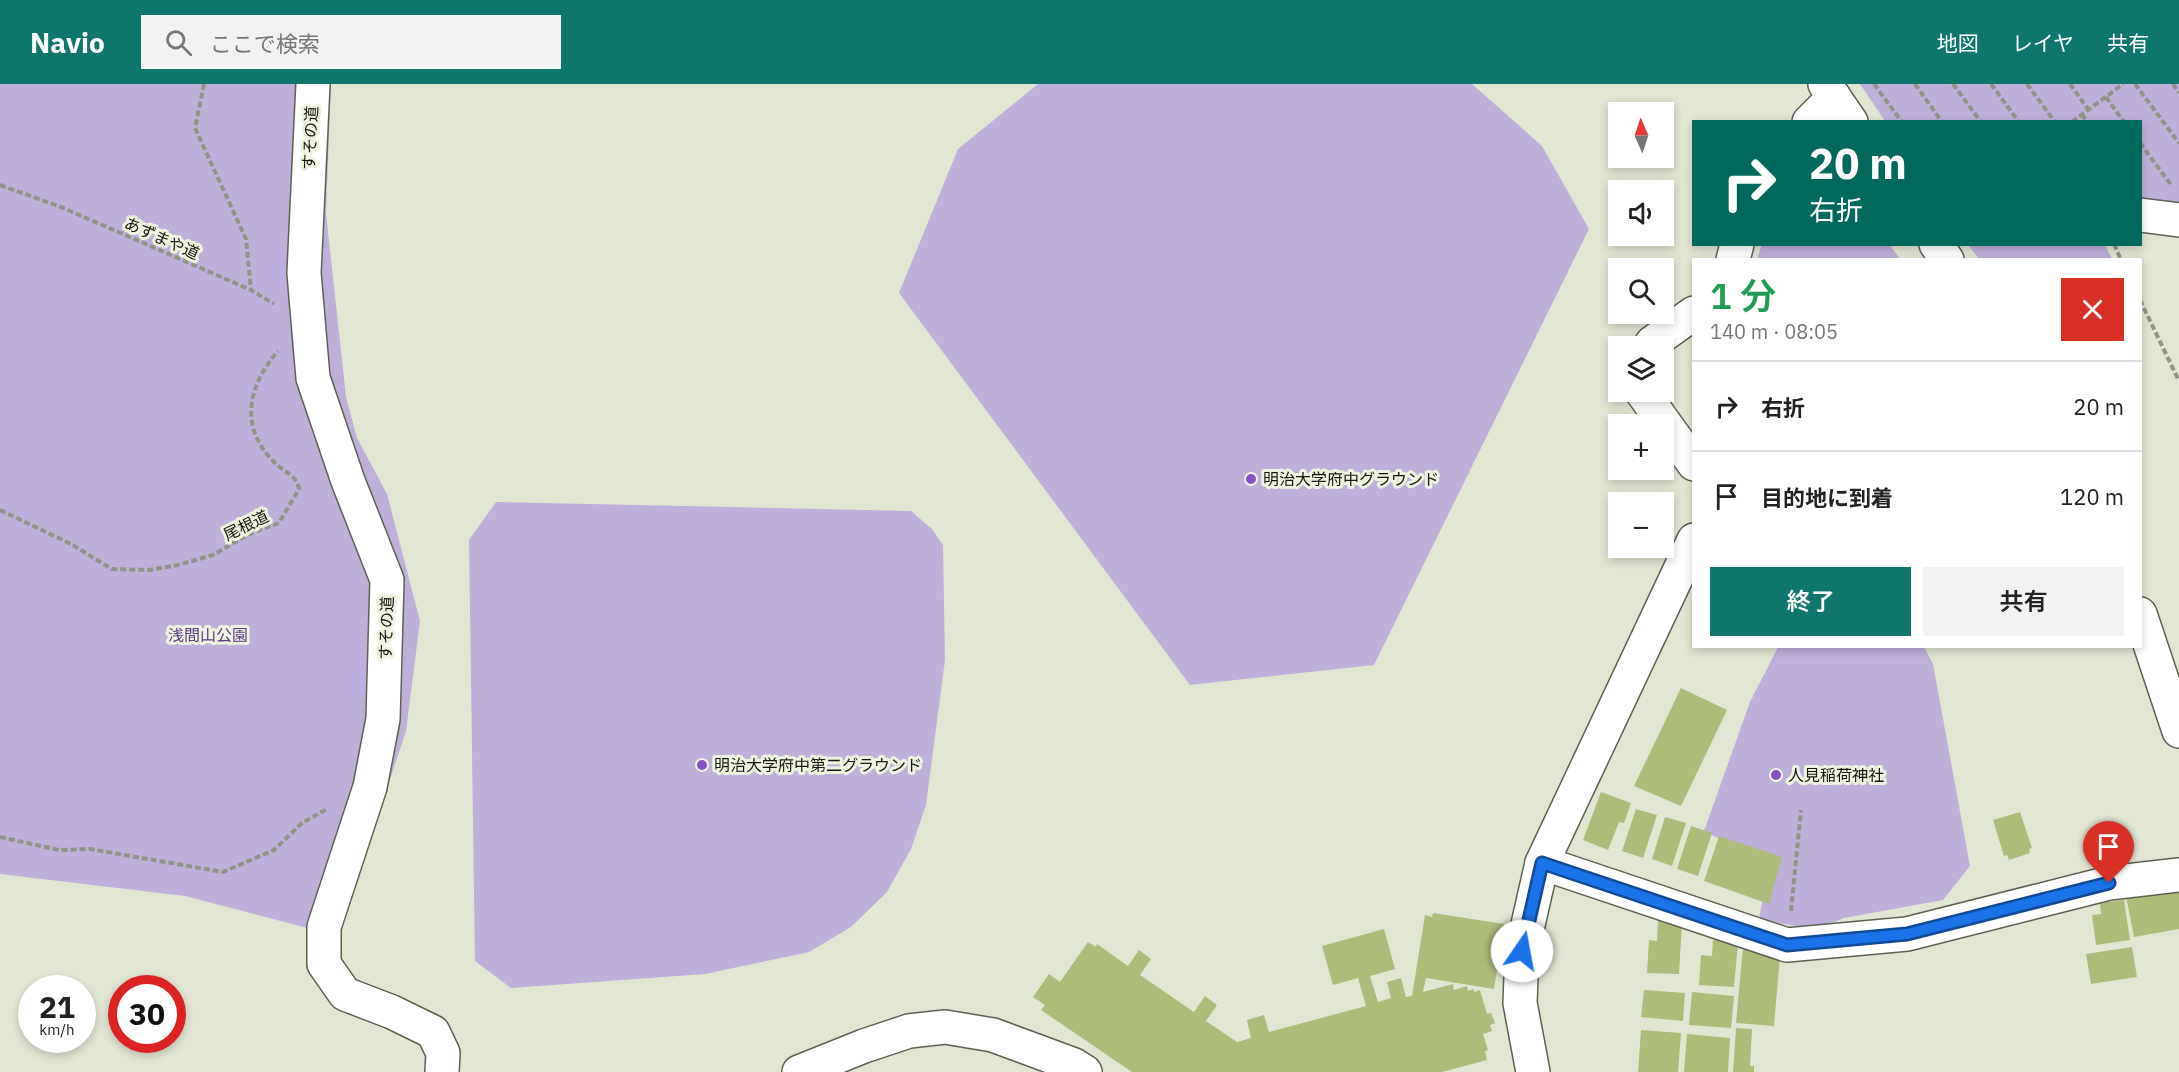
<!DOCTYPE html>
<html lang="ja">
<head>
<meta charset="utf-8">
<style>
	:root { --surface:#fff; --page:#f2f2f2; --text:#222; --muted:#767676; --line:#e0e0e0; --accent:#0f766e }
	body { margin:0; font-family:"IBM Plex Sans","Noto Sans JP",sans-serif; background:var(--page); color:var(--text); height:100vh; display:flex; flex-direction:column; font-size:22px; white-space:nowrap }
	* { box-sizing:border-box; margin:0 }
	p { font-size:20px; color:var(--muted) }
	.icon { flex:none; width:33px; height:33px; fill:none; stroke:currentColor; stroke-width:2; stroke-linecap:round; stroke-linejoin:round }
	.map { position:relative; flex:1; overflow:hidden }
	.panel { position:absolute; left:1692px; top:174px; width:450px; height:390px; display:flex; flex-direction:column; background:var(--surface); border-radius:0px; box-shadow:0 3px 9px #0003 }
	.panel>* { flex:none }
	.banner { position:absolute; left:1692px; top:36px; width:450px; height:126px; border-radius:0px; box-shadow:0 3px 9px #0003; background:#00695c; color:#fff; overflow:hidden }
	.needle { width:39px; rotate:357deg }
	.controls { position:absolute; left:1608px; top:18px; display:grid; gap:12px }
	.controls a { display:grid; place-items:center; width:66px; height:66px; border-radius:0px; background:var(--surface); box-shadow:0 3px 9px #0003; font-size:30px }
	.speed { position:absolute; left:18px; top:891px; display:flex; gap:12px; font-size:30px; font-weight:700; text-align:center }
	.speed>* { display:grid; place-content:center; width:78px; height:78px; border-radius:50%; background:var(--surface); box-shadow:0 3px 9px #0003; line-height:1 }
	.speed small { font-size:15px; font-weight:400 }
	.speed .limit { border:9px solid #d22; background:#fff; color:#111 }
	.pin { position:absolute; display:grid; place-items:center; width:51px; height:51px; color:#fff; margin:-62px -26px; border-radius:50% 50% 50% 0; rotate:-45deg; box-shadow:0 0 6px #0007 }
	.pin .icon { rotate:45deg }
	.me { position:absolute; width:66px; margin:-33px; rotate:12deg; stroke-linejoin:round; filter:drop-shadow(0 0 4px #0008) }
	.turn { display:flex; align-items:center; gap:21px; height:126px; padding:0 18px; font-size:27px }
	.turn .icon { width:78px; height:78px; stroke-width:2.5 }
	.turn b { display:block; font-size:42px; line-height:51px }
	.round { display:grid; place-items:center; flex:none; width:63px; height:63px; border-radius:0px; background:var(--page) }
	.overview { display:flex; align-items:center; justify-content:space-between; height:102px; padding:0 18px }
	h1 { font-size:36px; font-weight:600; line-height:45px; color:#1e9e55 }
	.button { display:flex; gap:12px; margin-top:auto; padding:12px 18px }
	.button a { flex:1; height:69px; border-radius:0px; background:var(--accent); color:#fff; font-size:24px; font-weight:600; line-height:69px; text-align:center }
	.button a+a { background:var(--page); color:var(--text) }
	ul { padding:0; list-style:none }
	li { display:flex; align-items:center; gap:18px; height:90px; padding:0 18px; border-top:2px solid var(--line) }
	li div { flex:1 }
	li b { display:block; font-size:22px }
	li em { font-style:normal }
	header { display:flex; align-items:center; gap:36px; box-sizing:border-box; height:84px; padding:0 30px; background:var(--accent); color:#fff }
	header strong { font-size:28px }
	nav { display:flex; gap:33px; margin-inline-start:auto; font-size:21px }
	.search { width:420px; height:54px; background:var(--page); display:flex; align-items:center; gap:15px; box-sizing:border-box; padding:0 21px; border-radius:0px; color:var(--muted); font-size:22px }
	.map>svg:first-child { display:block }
</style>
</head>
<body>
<header>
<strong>Navio</strong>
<div class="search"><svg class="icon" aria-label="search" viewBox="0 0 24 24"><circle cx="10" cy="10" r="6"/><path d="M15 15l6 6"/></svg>ここで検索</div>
<nav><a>地図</a><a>レイヤ</a><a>共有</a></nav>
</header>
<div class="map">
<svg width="2179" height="988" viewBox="0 0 2179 988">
	<rect width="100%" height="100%" fill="#e1e6d3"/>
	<g fill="#bfafdb">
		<path d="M0 0H331L326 129 346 313 357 354 387 410 420 537 406 647 338 852 185 812 0 790Z"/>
		<path d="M1038 0H1472L1542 62 1589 145 1374 581 1190 601 899 209 958 65Z"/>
		<path d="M1860 0H2179V121L2141 115 2140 38 1885 37Z"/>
		<path d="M1762 160 1890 161 1900 175H1757Z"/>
		<path d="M1968 161H2105L2112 175H1979Z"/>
		<path d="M496 418 911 427 932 445 943 461 945 576 926 721 911 765 887 808 851 843 809 868 705 890 511 904 475 877 469 456Z"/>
		<path d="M1778 563H1924L1933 580 1970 782 1943 816 1844 834 1815 846 1759 835 1769 780 1704 747 1750 618Z"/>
	</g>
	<g fill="#aebc7a">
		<path d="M1681 604 1727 626 1681 722 1634 702Z"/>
		<path d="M1601 708 1631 719 1624 739 1619 738 1608 766 1583 756Z"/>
		<path d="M1636 725 1657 731 1643 774 1622 767Z"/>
		<path d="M2020 728 2032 764 2029 765 2030 769 2009 776 2007 771 2004 772 1993 736Z"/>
		<path d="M1665 733 1686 739 1672 782 1652 775Z"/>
		<path d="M1691 742 1712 749 1698 792 1677 785Z"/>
		<path d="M1719 752 1782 773 1769 820 1704 797Z"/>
		<path d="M2179 806V845L2134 853 2126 812Z"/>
		<path d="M2124 816 2130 856 2096 861 2092 831 2101 830 2100 819Z"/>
		<path d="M1433 829 1504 840 1494 905 1426 894 1423 908 1453 900 1454 906 1467 902 1468 907 1474 905V908L1480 906 1487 930 1491 929 1495 939 1490 941 1492 947 1483 950 1488 966 1485 967 1487 976 1442 988H1132L1041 926 1045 921 1033 913 1049 890 1060 898 1088 858 1096 863 1097 860 1128 882 1139 866 1151 875 1140 891 1194 928 1205 912 1217 921 1206 937 1237 958 1251 954 1247 936 1264 931 1269 948 1366 922 1358 894 1333 901 1322 862 1384 845 1395 885 1370 892 1378 918 1391 914 1387 898 1401 894 1406 913 1412 912 1425 831 1432 833Z"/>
		<path d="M1658 837 1682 838 1679 890 1647 889 1649 856 1657 857Z"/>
		<path d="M1713 856 1738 858 1734 903 1699 901 1701 871 1712 872Z"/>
		<path d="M1743 863 1780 872 1774 942 1736 939Z"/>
		<path d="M2132 863 2137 893 2091 900 2086 870Z"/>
		<path d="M1644 906 1685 909 1683 937 1641 933Z"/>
		<path d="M1692 908 1734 912 1731 944 1689 941Z"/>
		<path d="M1736 944 1752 945 1750 982H1754V988H1733Z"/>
		<path d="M1641 946 1681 949 1678 988H1638Z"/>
		<path d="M1687 950 1730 954 1728 988H1684Z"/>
	</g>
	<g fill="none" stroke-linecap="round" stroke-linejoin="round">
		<defs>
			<g id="minor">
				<path d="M313 0 304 189 313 294 348 397 387 496 383 635 370 703 324 843V880L345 910 392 928 433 948 443 969 442 988"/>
				<path d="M1825 0 1851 38"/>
				<path d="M1809 38 1834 13"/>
				<path d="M2140 131 2179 136"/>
				<path d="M1936 160 1947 176"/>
				<path d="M1733 176 1737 160"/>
				<path d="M1650 262 1652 259 1694 229"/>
				<path d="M1642 308 1694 380"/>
				<path d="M2140 530 2179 647"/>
				<path d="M1542 779 1787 861 1907 850 2109 799 2179 791"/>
				<path d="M799 988 864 962 909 947 945 943 993 951 1074 981 1085 988"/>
				<path d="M1533 988 1520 919 1522 867 1542 779 1694 456"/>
			</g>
		</defs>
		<use href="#minor" stroke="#5d6151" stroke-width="36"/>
		<g stroke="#919587" stroke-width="4" stroke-dasharray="6 3" stroke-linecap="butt">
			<path d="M204 0 195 44 246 155 251 206"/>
			<path d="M1874 0 1902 38"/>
			<path d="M1915 0 1942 38"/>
			<path d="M1953 0 1981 38"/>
			<path d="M1991 0 2019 38"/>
			<path d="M2027 0 2055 38"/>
			<path d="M2070 0 2088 25"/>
			<path d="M2135 0 2179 59"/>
			<path d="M2173 0 2179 9"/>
			<path d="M2106 13 2124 38"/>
			<path d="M2082 30 2087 38"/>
			<path d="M2072 38 2123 0"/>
			<path d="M2140 59 2172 102"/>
			<path d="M0 101 61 123 251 206 274 220"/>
			<path d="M2114 160 2121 176"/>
			<path d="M2140 216 2179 297"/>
			<path d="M0 426 71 460 112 485 149 486 178 481 213 471 249 450 279 439 299 405C296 390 285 389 275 379 239 344 247 303 278 267"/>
			<path d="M0 753 59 766 90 765 223 788 274 766 302 739 327 725"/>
			<path d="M1791 827 1801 726"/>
		</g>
		<use href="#minor" stroke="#fff" stroke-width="33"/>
	</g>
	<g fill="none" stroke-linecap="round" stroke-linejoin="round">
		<defs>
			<path id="route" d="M1522 867 1542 779 1787 861 1907 850 2109 799"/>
		</defs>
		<use href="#route" stroke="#114b97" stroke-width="15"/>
		<use href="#route" stroke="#1a73e8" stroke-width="10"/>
	</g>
	<g fill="#8650c8" stroke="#eef3e0" stroke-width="2">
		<circle cx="1251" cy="395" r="6"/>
		<circle cx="702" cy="681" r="6"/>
		<circle cx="1776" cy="691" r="6"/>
	</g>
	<g text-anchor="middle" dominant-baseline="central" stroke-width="6" stroke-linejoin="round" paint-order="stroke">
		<g font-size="16" fill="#161711" stroke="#eef3e0">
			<text transform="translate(310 54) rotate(-87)">すその道</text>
			<text transform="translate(162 154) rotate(24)">あずまや道</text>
			<text transform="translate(246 441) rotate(-26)">尾根道</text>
			<text transform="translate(386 544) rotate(-88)">すその道</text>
		</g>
		<g font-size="16" fill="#161711" stroke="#eef3e0" text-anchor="start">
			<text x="1263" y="395">明治大学府中グラウンド</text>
			<text x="714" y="681">明治大学府中第二グラウンド</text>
			<text x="1788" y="691">人見稲荷神社</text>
		</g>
		<g font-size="16" fill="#5b3b84" stroke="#eef3e0">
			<text x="208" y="551">浅間山公園</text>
		</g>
	</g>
</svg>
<div class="controls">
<a><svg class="needle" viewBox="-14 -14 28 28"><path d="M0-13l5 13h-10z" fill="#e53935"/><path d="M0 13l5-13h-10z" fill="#767676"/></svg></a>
<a><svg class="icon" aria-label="sound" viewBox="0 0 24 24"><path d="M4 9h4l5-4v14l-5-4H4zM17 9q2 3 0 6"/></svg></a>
<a><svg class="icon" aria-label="search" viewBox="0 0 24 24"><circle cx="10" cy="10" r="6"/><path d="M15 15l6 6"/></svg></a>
<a><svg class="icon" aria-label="layers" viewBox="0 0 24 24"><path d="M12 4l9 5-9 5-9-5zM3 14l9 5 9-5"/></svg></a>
<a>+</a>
<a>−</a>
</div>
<div class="speed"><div>21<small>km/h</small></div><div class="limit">30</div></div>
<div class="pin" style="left:2109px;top:799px;background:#d93025"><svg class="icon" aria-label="arrive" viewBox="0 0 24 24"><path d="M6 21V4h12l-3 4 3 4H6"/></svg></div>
<svg class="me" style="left:1522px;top:867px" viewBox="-20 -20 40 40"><circle r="19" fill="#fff"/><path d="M0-13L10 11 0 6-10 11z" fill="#1a73e8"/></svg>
<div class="banner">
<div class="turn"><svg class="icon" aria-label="right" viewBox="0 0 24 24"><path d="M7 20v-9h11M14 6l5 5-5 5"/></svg><div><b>20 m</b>右折</div></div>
</div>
<section class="panel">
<div class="overview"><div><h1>1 分</h1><p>140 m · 08:05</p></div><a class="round" style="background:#d93025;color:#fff"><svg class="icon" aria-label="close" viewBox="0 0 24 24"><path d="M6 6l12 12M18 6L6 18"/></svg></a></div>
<ul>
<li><svg class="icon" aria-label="right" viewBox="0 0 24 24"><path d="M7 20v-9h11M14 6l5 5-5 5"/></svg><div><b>右折</b></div><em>20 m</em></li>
<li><svg class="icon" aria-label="arrive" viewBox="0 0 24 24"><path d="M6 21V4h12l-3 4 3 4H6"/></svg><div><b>目的地に到着</b></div><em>120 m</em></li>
</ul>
<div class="button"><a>終了</a><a>共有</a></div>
</section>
</div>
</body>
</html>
